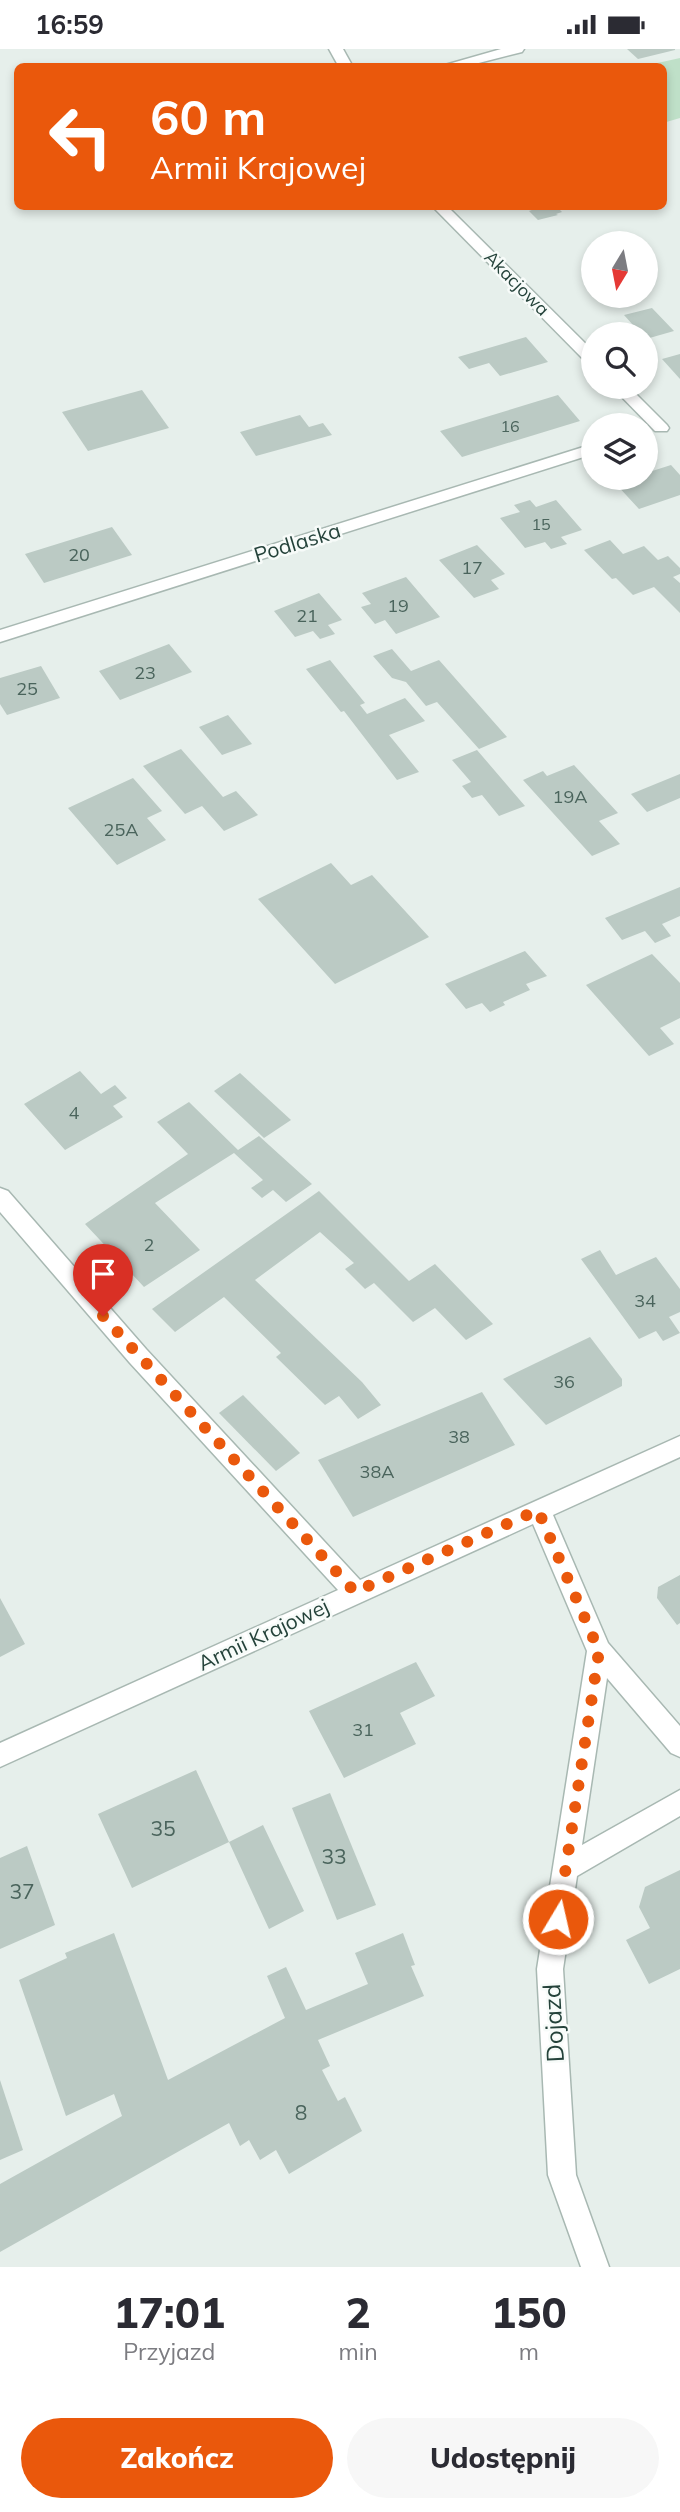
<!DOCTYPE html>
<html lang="pl">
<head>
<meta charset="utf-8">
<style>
	:root { --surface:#fff; --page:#f7f7f7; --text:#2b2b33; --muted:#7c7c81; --accent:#ea580c }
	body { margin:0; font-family:Mulish,sans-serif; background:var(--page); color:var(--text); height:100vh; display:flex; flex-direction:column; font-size:26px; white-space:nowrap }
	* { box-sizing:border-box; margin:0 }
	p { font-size:23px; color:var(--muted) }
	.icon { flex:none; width:38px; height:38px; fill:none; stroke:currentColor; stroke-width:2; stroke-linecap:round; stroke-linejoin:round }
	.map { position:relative; height:2218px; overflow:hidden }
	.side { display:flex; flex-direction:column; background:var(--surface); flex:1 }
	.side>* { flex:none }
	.banner { position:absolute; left:14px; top:14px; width:653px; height:147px; border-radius:10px; box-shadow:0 4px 10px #0003; background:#ea580c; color:#fff; overflow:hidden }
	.needle { width:46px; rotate:190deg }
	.buttons { position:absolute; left:581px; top:182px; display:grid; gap:14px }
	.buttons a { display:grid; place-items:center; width:77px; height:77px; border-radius:50%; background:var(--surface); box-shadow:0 4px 10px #0003; font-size:35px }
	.pin { position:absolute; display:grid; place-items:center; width:60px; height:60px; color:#fff; margin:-72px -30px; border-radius:50% 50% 50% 0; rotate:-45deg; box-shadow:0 0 7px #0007 }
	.pin .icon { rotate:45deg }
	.me { position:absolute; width:77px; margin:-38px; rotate:9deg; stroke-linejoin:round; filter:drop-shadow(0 0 5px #0008) }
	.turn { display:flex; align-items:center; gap:24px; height:147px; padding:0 21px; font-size:32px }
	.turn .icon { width:91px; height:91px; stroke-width:2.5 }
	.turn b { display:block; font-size:49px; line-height:60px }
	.eta { display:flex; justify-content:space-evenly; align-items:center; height:119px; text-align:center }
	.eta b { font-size:42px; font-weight:800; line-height:49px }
	.action { display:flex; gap:14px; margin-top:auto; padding:14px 21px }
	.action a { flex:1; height:80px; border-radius:42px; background:var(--accent); color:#fff; font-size:28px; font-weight:800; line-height:80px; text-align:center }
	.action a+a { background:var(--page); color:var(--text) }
	.status { display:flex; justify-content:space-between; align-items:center; height:49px; padding:0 35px; background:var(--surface); direction:ltr }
	.status svg { height:19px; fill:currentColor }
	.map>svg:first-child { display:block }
</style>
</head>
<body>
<div class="status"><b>16:59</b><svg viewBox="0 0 49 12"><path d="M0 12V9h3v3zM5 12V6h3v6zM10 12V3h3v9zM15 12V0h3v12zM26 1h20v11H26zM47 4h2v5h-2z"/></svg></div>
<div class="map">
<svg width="680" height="2218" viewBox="0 0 680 2218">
	<rect width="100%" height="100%" fill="#e6efeb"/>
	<path fill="#bfe0c8" d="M680 9V69L663 74V18L644 17Z"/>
	<g fill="#bbcac4">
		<path d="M627 0H675V1L638 10Z"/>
		<path d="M540 158H571L560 161 562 163 556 165 558 166 538 171 529 162Z"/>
		<path d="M652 259 674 282 646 290V285H632L626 279 633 276 624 266Z"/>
		<path d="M526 288 548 313 500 327 489 314 469 320 458 308Z"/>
		<path d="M680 305V330L662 310Z"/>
		<path d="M142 341 169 379 88 402 62 363Z"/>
		<path d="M558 346 580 372 462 408 440 382Z"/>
		<path d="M300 366 309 378 323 374 332 386 256 407 240 383Z"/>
		<path d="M671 416 680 426V446L639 460 615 434 631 429H646V424Z"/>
		<path d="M530 451 536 458 556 451 582 481 561 488 567 495 551 500 545 493 525 499 500 469 520 463 514 456Z"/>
		<path d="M112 478 132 506 44 534 25 505Z"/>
		<path d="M610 491 623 505 644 497 658 511 668 507 680 519V525L673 528 680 534V564L654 538 633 546 616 529 612 530 584 501Z"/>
		<path d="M477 496 505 525 491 531 499 540 474 549 439 511Z"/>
		<path d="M406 528 440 568 396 585 385 571 375 575 361 558 371 555 362 544Z"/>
		<path d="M319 544 342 571 328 576 335 585 320 590 313 582 295 588 274 562Z"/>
		<path d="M169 595 192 623 120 651 99 622Z"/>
		<path d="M392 600 411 622 439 611 507 688 479 700 437 653 426 657 406 633 392 629 373 607Z"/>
		<path d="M330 611 365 654 360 656 367 665 405 649 425 672 389 686 419 723 397 731 344 662 341 663 306 620Z"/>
		<path d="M41 617 60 649 7 666 0 655V629Z"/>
		<path d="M228 666 252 695 222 706 199 678Z"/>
		<path d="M181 700 223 748 236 742 258 766 224 782 202 757 185 765 143 717Z"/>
		<path d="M477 701 525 757 499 767 482 746 472 749 462 737 471 733 452 711Z"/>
		<path d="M574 716 618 764 599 772 620 795 592 807 523 731 543 722 547 727Z"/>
		<path d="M680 725V749L647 763 631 745Z"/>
		<path d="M133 729 162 762 147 769 166 791 117 816 68 759Z"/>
		<path d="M331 814 351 836 372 826 429 888 335 935 258 850Z"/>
		<path d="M680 838V867L662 875 671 887 655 894 645 882 622 891 605 869Z"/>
		<path d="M525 902 547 927 526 935 530 941 503 953 505 956 490 963 482 954 466 960 445 935Z"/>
		<path d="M652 905 680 934V969L660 979 674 995 649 1007 586 936Z"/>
		<path d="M80 1022 101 1045 115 1036 127 1049 113 1057 123 1068 65 1101 24 1055Z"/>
		<path d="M240 1024 291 1071 264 1089 214 1042Z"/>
		<path d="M189 1053 238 1101 259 1087 312 1135 286 1153 273 1141 262 1149 251 1139 263 1131 234 1104 155 1154 200 1201 144 1238 85 1175 188 1105 157 1073Z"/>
		<path d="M319 1142 409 1232 435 1215 493 1275 466 1291 435 1259 413 1273 374 1234 365 1240 345 1220 354 1214 320 1183 255 1231 362 1333 381 1356 358 1370 339 1347 325 1356 276 1308 281 1304 224 1248 175 1283 152 1260Z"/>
		<path d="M600 1201 616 1226 656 1208 680 1240V1263L669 1268 680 1284 663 1292 656 1282 639 1290 581 1210Z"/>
		<path d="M590 1288 622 1330V1337L546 1376 503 1330Z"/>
		<path d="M482 1343 515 1396 353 1468 318 1411Z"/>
		<path d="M243 1346 300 1404 276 1422 219 1364Z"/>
		<path d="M680 1526V1574L677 1576 657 1549 658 1538Z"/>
		<path d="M0 1549 25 1595 0 1608Z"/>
		<path d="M416 1613 435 1647 400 1664 416 1695 344 1729 309 1662Z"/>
		<path d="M196 1721 229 1793 263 1776 304 1862 269 1880 229 1793 132 1839 98 1765Z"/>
		<path d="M330 1744 376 1856 337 1871 292 1759Z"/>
		<path d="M27 1797 55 1876 0 1900V1809Z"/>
		<path d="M680 1821V1920L649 1935 626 1891 650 1879 639 1858 645 1838Z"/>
		<path d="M114 1884 168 2031 285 1969 267 1927 286 1918 306 1961 368 1935 355 1904 403 1884 415 1916 411 1917 424 1947 318 1991 330 2017 322 2021 338 2052 345 2048 362 2082 289 2125 276 2101 260 2111 249 2091 240 2097 229 2074 0 2203V2135L122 2067 114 2045 66 2067 19 1931 67 1909 65 1904Z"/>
		<path d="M0 2031 23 2101 0 2111Z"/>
	</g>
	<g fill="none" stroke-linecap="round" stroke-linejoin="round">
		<defs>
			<g id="minor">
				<path d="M329 0H343L353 18H339Z"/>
				<path d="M501 0H524L522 3 463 18H438Z"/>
				<path d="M433 158H448L593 302V316L587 314Z"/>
				<path d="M612 338H629L667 376 669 379 667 382H655Z"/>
				<path d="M593 395V405L0 593V581Z"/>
				<path d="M0 1139 8 1142 146 1300 360 1531 680 1387V1408L553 1466 608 1594 680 1677V1708L671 1704 607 1629 582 1796 680 1741V1767L577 1827 563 1920 576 2126 609 2218H581L548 2126 537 1920 587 1602 533 1475 0 1718V1694L338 1541 130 1314 0 1163Z"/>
			</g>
		</defs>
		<use href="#minor" stroke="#a8b8b2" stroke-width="3"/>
		<use href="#minor" fill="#fff" fill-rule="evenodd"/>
	</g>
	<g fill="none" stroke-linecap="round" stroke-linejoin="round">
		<path stroke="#ea580c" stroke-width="12" stroke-dasharray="0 21.6" d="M103 1267 355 1543 538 1461 599 1602 558 1870"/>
	</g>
	<g text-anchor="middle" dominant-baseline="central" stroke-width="5" stroke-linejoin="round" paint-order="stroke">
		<g font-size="16" fill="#4a645c">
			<text x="510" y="377">16</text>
			<text x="541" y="475">15</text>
		</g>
		<g font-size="18" fill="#24423a" stroke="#f7fbf9">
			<text transform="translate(517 234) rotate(45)">Akacjowa</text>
		</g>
		<g font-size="18" fill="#4a645c">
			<text x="79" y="505">20</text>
			<text x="472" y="518">17</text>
			<text x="398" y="556">19</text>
			<text x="307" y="566">21</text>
			<text x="145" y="623">23</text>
			<text x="27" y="639">25</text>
			<text x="570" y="747">19A</text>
			<text x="121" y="780">25A</text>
			<text x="74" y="1063">4</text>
			<text x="149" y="1195">2</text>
			<text x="645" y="1251">34</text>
			<text x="564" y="1332">36</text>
			<text x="459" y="1387">38</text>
			<text x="377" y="1422">38A</text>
			<text x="363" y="1680">31</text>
		</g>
		<g font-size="21" fill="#24423a" stroke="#f7fbf9">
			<text transform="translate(297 493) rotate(-17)">Podlaska</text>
			<text transform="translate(263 1585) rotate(-25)">Armii Krajowej</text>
		</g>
		<g font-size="21" fill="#4a645c">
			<text x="163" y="1779">35</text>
			<text x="334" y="1807">33</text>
			<text x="22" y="1842">37</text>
			<text x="301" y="2063">8</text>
		</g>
		<g font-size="24" fill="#24423a" stroke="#f7fbf9">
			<text transform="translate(553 1974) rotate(-93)">Dojazd</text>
		</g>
	</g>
</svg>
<div class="buttons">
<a><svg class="needle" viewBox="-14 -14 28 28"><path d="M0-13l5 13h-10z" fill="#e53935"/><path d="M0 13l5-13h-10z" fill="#7c7c81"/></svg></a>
<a><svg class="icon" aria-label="search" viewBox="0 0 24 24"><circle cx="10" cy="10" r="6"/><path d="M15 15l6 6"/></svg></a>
<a><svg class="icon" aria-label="layers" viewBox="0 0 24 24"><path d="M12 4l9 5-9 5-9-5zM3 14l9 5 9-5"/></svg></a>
</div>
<div class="pin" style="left:103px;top:1267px;background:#d93025"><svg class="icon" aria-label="arrive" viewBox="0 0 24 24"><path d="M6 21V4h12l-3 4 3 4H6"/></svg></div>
<svg class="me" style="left:558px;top:1870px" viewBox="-20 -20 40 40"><circle r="17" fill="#ea580c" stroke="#fff" stroke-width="3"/><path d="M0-11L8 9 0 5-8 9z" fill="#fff"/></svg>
<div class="banner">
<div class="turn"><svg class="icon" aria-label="left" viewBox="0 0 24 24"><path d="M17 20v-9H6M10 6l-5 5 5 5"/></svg><div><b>60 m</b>Armii Krajowej</div></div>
</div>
</div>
<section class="side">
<div class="eta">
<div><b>17:01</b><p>Przyjazd</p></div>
<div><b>2</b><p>min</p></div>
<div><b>150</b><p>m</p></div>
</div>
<div class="action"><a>Zakończ</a><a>Udostępnij</a></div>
</section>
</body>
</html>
